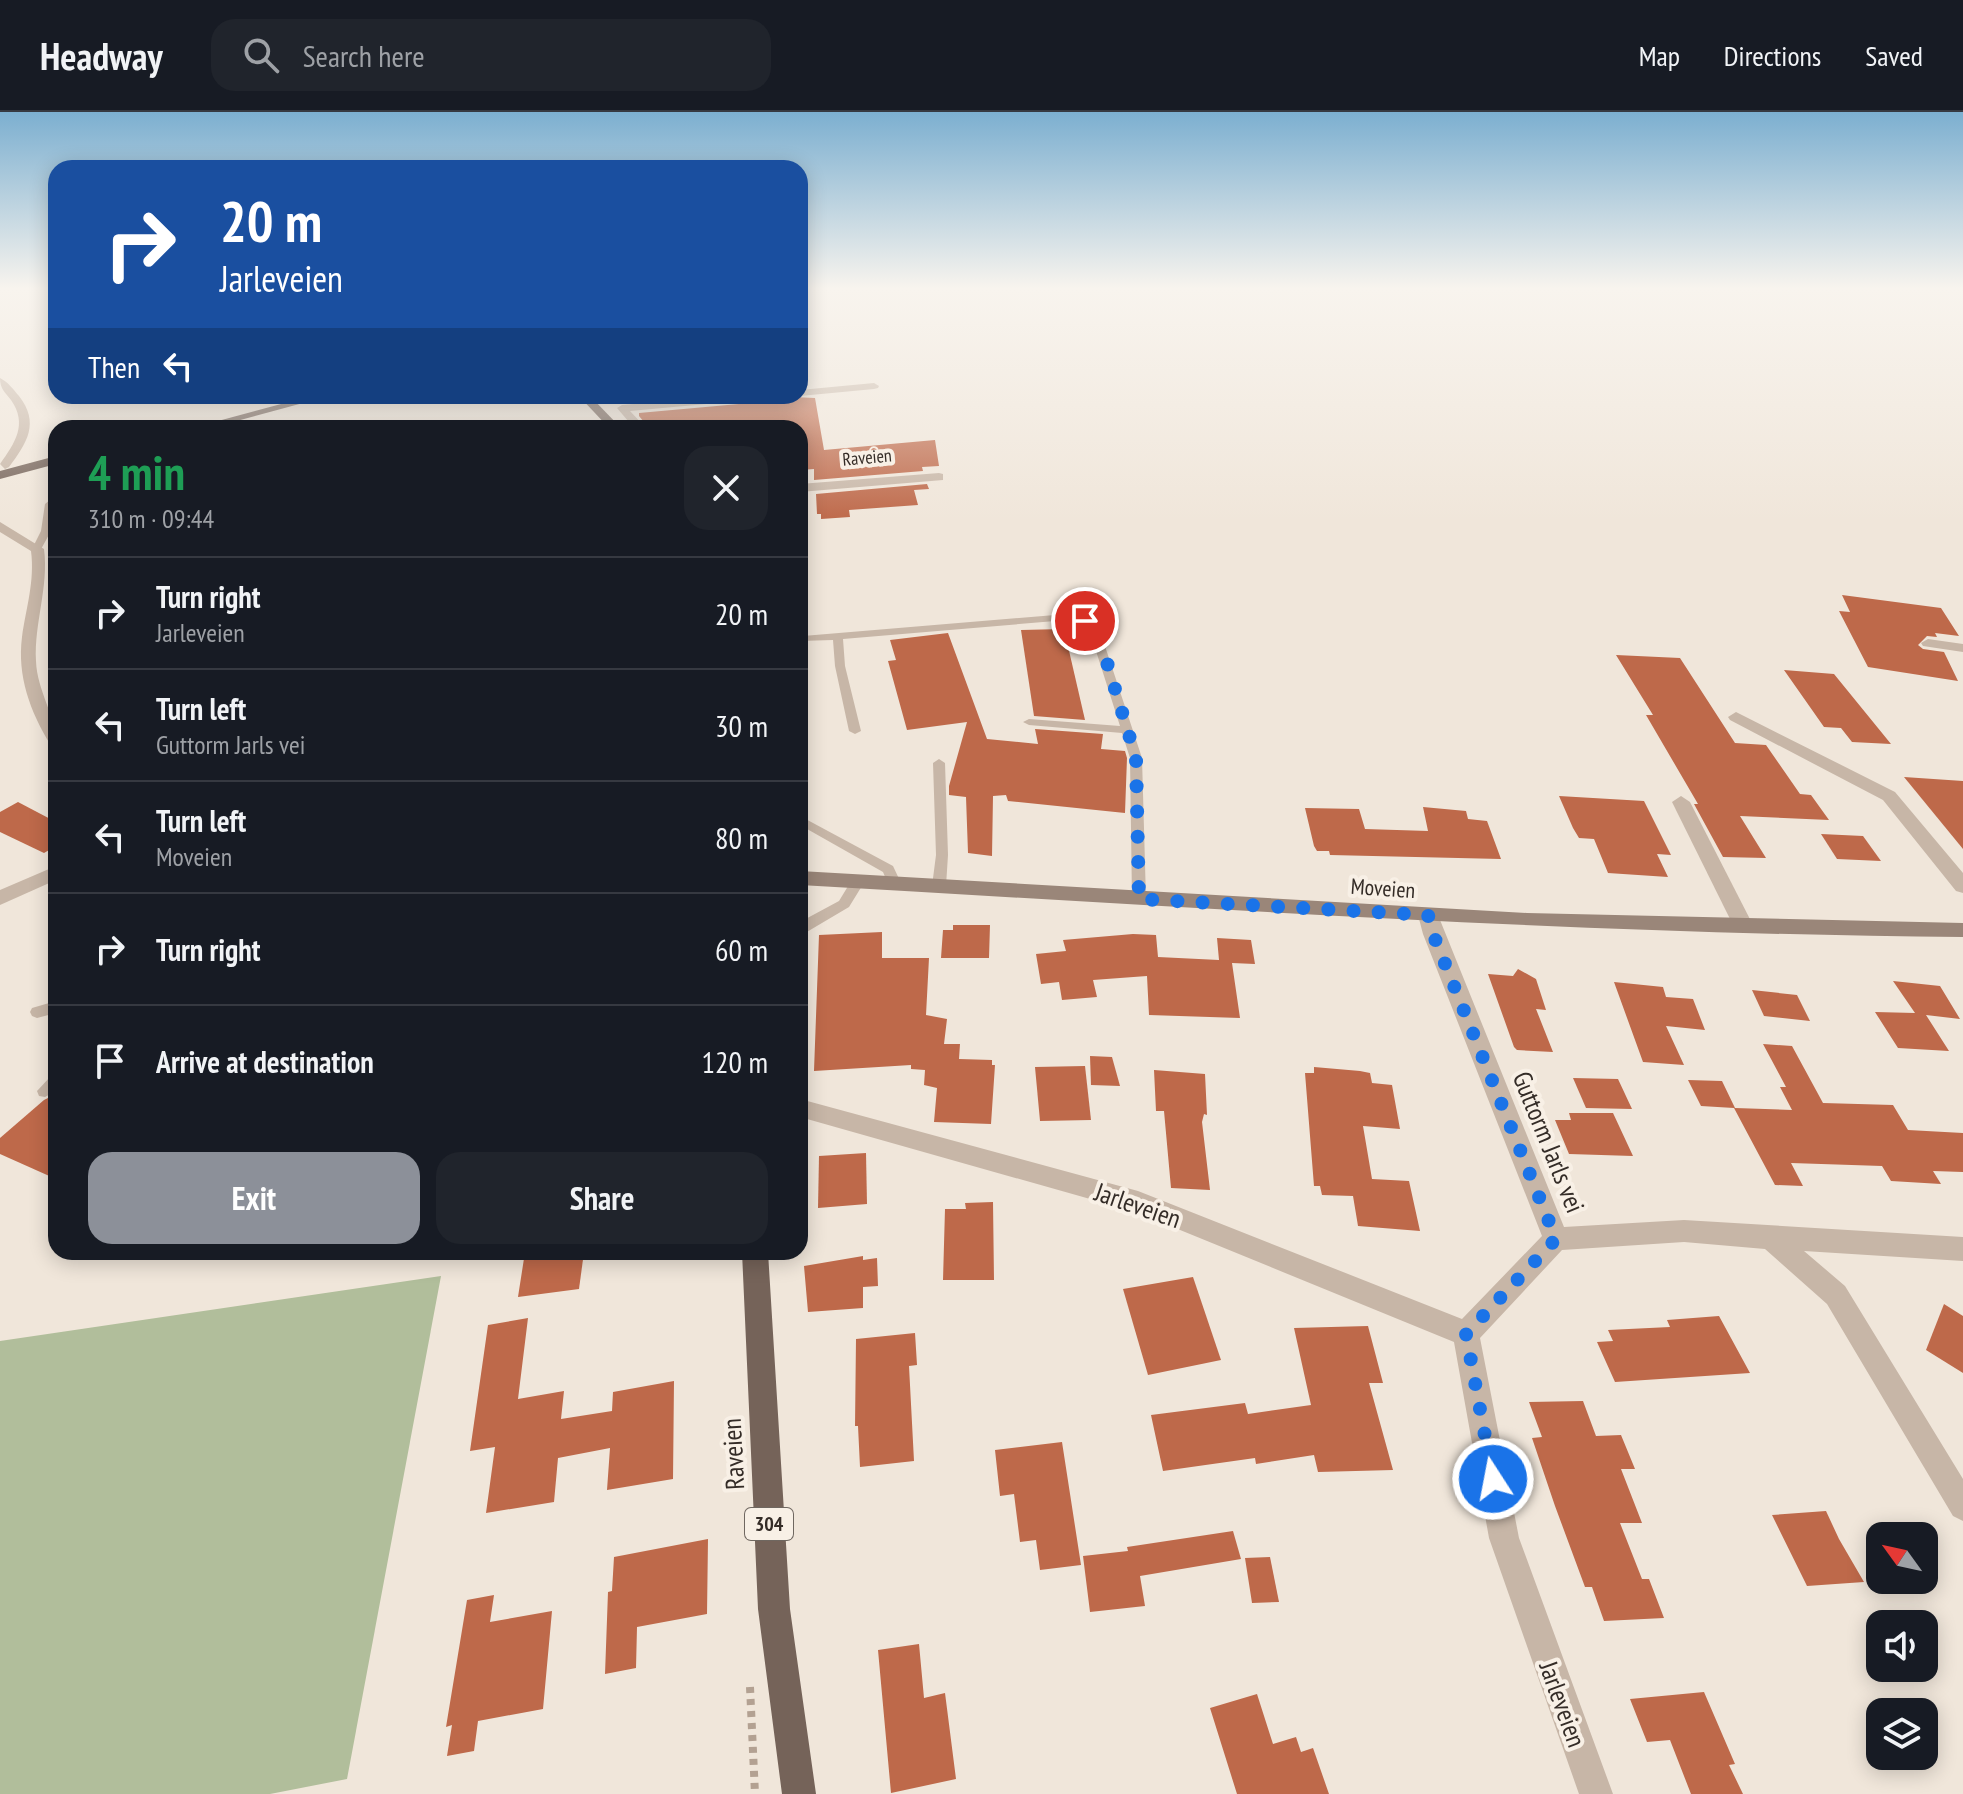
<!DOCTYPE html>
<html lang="en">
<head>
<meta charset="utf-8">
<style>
	:root { --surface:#171b24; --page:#20242c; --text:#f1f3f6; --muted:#9ea1a6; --line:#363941; --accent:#8c9099 }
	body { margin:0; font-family:"PT Sans Narrow",sans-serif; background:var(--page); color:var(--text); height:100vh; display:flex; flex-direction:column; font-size:30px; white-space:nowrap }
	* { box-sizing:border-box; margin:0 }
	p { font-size:26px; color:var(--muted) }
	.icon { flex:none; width:44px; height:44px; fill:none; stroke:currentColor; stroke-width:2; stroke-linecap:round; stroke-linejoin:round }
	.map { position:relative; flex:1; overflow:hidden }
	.sheet { position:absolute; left:48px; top:308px; width:760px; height:840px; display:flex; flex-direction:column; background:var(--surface); border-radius:24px; box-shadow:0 4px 20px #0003 }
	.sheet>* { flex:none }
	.top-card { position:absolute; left:48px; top:48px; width:760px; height:244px; border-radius:24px; box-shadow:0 4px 20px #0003; background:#1a4fa0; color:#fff; overflow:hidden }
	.needle { width:52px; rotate:303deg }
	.tools { position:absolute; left:1866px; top:1410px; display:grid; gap:16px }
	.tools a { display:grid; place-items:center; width:72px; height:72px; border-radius:16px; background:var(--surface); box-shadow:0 4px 20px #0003; font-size:40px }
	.pin { position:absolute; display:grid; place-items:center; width:68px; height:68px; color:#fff; margin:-34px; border:4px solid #fff; border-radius:50%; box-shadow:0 2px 8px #0007 }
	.me { position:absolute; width:88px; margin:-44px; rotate:349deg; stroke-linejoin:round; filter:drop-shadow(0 0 6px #0008) }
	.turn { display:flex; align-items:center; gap:28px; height:168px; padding:0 40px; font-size:36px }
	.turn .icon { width:104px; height:104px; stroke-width:2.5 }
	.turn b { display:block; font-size:56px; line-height:68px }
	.then { display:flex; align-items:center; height:76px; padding:0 40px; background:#0003; gap:16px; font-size:30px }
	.round { display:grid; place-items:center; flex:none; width:84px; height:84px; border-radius:24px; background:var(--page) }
	.overview { display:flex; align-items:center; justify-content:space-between; height:136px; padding:0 40px }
	h1 { font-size:48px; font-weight:600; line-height:60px; color:#1e9e55 }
	.button { display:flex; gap:16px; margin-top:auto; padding:16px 40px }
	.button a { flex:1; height:92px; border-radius:24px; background:var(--accent); color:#fff; font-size:32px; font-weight:600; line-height:92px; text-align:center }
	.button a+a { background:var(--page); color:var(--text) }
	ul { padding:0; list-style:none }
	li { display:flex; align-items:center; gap:24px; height:112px; padding:0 40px; border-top:2px solid var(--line) }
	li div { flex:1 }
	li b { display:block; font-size:30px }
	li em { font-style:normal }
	header { display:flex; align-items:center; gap:48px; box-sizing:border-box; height:112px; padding:0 40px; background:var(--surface); border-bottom:2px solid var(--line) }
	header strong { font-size:38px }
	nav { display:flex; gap:44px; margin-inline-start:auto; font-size:28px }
	.search { width:560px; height:72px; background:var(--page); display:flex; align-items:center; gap:20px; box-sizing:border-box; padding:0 28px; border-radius:24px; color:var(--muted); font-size:30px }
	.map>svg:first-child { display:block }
</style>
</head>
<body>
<header>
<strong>Headway</strong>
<div class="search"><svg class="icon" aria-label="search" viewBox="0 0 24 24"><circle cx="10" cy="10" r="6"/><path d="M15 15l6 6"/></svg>Search here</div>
<nav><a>Map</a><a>Directions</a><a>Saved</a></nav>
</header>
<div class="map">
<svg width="1963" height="1682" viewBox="0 0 1963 1682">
	<rect width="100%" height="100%" fill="#f0e6da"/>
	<path fill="#b1be9b" d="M441 1164 347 1667 270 1682H0V1229Z"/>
	<g fill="#be694a">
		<path d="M769 284 815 286 824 338 935 328 939 354 922 355 923 359 814 368V357L800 358V316H649L639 304V301L761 290Z"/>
		<path d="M927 372 929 377 914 378 918 393 849 398 850 405 821 407V402H817L816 382Z"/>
		<path d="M1842 483 1941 496 1959 524 1935 521 1937 525 1927 524 1918 533 1923 537 1944 540 1958 569 1868 555 1839 499 1850 500Z"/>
		<path d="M1064 517 1085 608 1034 604 1021 518Z"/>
		<path d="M948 521 987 627 1038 632 1035 617 1103 622 1101 637 1125 639 1127 646 1125 701 1008 689 1006 683 993 684 992 744 968 741 966 685 949 683V674L967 610 907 618 888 549 896 548 890 528Z"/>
		<path d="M1616 543 1680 546 1735 631 1766 633 1800 682 1811 683 1829 708 1740 704 1766 746 1723 745 1694 692H1698L1646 603H1653Z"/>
		<path d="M1784 558 1834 562 1891 632 1852 630 1841 616 1824 615Z"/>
		<path d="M1904 665 1963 669V737Z"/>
		<path d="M1559 684 1644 689 1671 743 1657 742 1668 765 1608 761 1594 727 1579 726 1573 716Z"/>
		<path d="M18 690 56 710V734L44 741 0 720V700Z"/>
		<path d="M1423 695 1466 699 1468 707 1487 709 1501 747 1330 743 1329 739H1317L1314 734 1305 696 1359 697 1365 717 1428 719Z"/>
		<path d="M1821 722 1863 724 1881 749 1837 747Z"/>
		<path d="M953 813H990L989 846H941L943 818H953Z"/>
		<path d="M882 820V846H929L926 903 947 907 944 932H960L959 947 992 948V953H995L991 1012 934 1010 937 976 924 973 925 958 911 957V953L814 959 819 823Z"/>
		<path d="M1133 822 1156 823 1158 845 1219 848 1217 826 1251 828 1255 852 1232 851 1240 906 1149 903 1147 864 1093 868 1097 885 1062 888 1059 870 1041 872 1036 842 1066 839 1063 828Z"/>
		<path d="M1518 857 1536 867 1546 898 1536 897 1553 940 1517 938 1514 935 1488 862 1513 864Z"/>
		<path d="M1893 869 1940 874 1960 907 1926 903 1949 939 1898 936 1875 900 1915 901Z"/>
		<path d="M1614 870 1663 875 1666 885 1693 887 1705 918 1666 914 1684 953 1643 950Z"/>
		<path d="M1752 878 1797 883 1810 909 1764 904Z"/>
		<path d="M1763 932 1792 934 1823 991 1893 993 1908 1018 1963 1021V1060L1933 1059 1941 1072 1891 1069 1882 1054 1791 1051 1803 1074 1775 1073 1734 996 1701 994 1688 968 1722 969 1735 996 1792 998 1780 975H1786Z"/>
		<path d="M1090 944 1112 945 1120 974 1091 973Z"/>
		<path d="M1085 954 1091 1008 1040 1009 1035 955Z"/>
		<path d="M1314 955 1360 959 1370 961 1372 971 1392 973 1400 1017 1363 1014 1372 1067 1409 1069 1420 1119 1358 1114 1353 1084 1322 1083 1320 1074H1314L1305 961H1314Z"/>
		<path d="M1154 958 1205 962 1207 1003 1204 1002 1202 1010 1210 1078 1171 1076 1164 999H1156Z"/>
		<path d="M1573 966 1618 967 1632 997 1586 996Z"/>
		<path d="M56 982V1067L0 1042V1026L44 988Z"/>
		<path d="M1569 1001H1613L1633 1044 1569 1042 1555 1008H1571Z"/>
		<path d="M866 1041 867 1092 818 1096 819 1044Z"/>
		<path d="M993 1090 994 1168H943L945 1097H966L965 1091Z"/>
		<path d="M525 1140H584L579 1177 518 1185Z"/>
		<path d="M863 1144V1148L877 1146 878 1174 863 1175V1196L808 1200 804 1154Z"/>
		<path d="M1193 1165 1221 1248 1148 1263 1123 1177Z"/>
		<path d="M1944 1192 1963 1204V1261L1926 1238Z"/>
		<path d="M1719 1204 1750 1261 1615 1270 1597 1230 1613 1229 1608 1218 1670 1215 1667 1208Z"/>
		<path d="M528 1206 518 1287 564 1279 561 1307 612 1299 613 1280 674 1269 673 1367 607 1378 610 1336 558 1346 554 1390 486 1401 495 1335 470 1339 488 1213Z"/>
		<path d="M1368 1214 1383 1271H1369L1393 1358 1318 1360 1314 1343 1256 1352 1255 1346 1163 1359 1151 1303 1245 1291 1248 1302 1311 1293 1294 1216Z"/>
		<path d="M915 1221 917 1253 909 1254 914 1349 860 1355 858 1314H855L856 1227Z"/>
		<path d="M1583 1289 1596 1324 1621 1323 1635 1357H1621L1642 1411H1620L1642 1467H1649L1664 1506 1604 1509 1592 1475H1585L1555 1394 1532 1326 1542 1325 1529 1290Z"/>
		<path d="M1062 1330 1081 1453 1040 1458 1036 1428 1020 1430 1014 1382 1000 1384 995 1338Z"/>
		<path d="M1826 1399 1839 1427 1864 1470 1807 1474 1772 1403Z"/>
		<path d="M1233 1419 1241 1447 1140 1464 1145 1494 1090 1500 1083 1444 1128 1439 1127 1435Z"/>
		<path d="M708 1427 707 1502 637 1515 636 1556 605 1562 608 1480 612 1479 614 1445Z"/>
		<path d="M1270 1445 1279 1490 1252 1491 1245 1446Z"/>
		<path d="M494 1483 490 1510 552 1499 543 1597 478 1609 474 1639 447 1644 452 1613 446 1615 467 1488Z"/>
		<path d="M919 1532 924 1586 945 1581 956 1667 891 1681 878 1538Z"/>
		<path d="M1704 1580 1735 1652 1729 1653 1743 1682H1691L1670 1628 1647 1630 1630 1587Z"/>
		<path d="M1257 1582 1273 1632 1296 1625 1301 1640 1313 1636 1329 1682H1237L1210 1596Z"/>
	</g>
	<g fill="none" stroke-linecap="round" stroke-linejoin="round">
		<path stroke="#b3a192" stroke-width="8" stroke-dasharray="6 6" stroke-linecap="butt" d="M750 1575 755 1682"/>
		<g fill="#c7b6a7" fill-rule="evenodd">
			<path d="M56 383 51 419 40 439H34L32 437 41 419 45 392Z"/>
			<path d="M1067 502 1089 507 1099 516 1142 646 1146 787 1139 792 1132 787 1130 646 1122 621 1029 613 1023 610 1029 607 1120 614 1089 517 1082 511 1067 508 843 527 845 554 861 619 855 622 849 619 835 554 833 528 800 529V525L803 524Z"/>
			<path d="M939 647 945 651 948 743 946 774 939 779 932 774 936 743 933 651Z"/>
			<path d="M800 704 893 754 901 771 899 774H889L883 760 800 713Z"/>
			<path d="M858 764 865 769 849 795 800 824V810L839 789 853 766Z"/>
			<path d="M56 889V901L37 906 32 904 30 900 32 896Z"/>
			<path d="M56 963V979L45 985 39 984 37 979 51 964Z"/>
		</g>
		<g fill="#c7b6a7" fill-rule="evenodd">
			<path d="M0 266C8 270 13 277 19 284 40 311 27 331 9 355L5 357 0 352C15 331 28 312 11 288 5 280 0 277 0 266Z"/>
			<path d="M874 271 879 274 878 276 874 277 800 284H799L800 278Z"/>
			<path d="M724 284H766L761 287 630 299 646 316H634L617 296 622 293Z"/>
			<path d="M939 361 943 362V368L800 380V372Z"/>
			<path d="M0 410 44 437C49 475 34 511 36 549 37 579 56 603 56 633L50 632C30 599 17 564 22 525 26 496 35 469 31 439L0 420Z"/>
			<path d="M1928 527 1963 532V540L1923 534 1921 531Z"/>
			<path d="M1736 600 1895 680 1963 761V781L1956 779 1883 688 1730 608 1728 605Z"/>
			<path d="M1681 684 1690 690 1754 815 1751 820H1737L1734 815 1672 690Z"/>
			<path d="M56 754V768L0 793V778Z"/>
			<path d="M1428 796 1438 803 1564 1115 1684 1108 1963 1125V1149L1804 1139 1845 1174 1963 1367V1409L1953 1404 1827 1192 1765 1137 1684 1130 1562 1138 1480 1226 1519 1426 1613 1682H1579L1489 1426 1454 1230 1136 1100 800 1005V987L1138 1079 1462 1207 1542 1124 1423 822 1418 803Z"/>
		</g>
		<path fill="#9a8679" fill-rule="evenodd" d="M800 759 1527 801 1963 811V825C1575 822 1188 795 800 773Z"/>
		<g fill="#756359" fill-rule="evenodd">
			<path d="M311 284H329L211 316H192Z"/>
			<path d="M579 284H590L621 316H609Z"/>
			<path d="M56 344V352L0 367V359Z"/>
			<path d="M742 1140H768L790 1497 816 1682H782L758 1497Z"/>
		</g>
	</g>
	<linearGradient id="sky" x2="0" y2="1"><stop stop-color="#7cafd0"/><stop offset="0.43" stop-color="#f8f4ee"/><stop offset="1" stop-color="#f8f4ee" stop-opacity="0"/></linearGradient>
	<rect width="1963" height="410" fill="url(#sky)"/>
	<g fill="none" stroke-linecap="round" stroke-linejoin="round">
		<path stroke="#1a73e8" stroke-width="14" stroke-dasharray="0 25.2" d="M1085 509 1094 516 1105 544 1136 646 1139 787 1428 803 1433 822 1556 1127 1466 1222 1493 1367"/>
	</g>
	<g text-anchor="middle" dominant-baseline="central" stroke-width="8" stroke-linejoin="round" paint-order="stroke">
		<g font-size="18" fill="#342c27" stroke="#f8f0e6">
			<text transform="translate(867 345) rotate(-5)">Raveien</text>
		</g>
		<rect fill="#f8f0e6" stroke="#6f6760" stroke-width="2" x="745" y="1396" width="48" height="32" rx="6"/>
		<g font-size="20" font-weight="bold" fill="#342c27">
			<text x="769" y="1412">304</text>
		</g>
		<g font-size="22" fill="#342c27" stroke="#f8f0e6">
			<text transform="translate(1383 776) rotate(4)">Moveien</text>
		</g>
		<g font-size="26" fill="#342c27" stroke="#f8f0e6">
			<text transform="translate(1549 1030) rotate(68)">Guttorm Jarls vei</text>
			<text transform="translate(1138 1093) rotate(19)">Jarleveien</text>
			<text transform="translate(733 1342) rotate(-93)">Raveien</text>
			<text transform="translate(1563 1592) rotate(70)">Jarleveien</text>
		</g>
	</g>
</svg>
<div class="tools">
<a><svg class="needle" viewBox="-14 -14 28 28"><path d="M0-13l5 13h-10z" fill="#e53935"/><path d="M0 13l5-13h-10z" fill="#9ea1a6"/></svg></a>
<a><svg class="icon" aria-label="sound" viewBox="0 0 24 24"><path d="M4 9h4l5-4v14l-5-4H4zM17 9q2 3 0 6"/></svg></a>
<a><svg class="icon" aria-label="layers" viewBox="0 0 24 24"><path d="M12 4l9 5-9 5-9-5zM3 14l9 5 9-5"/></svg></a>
</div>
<div class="pin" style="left:1085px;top:509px;background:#d93025"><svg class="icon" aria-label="arrive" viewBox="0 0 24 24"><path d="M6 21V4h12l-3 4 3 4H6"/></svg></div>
<svg class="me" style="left:1493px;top:1367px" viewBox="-20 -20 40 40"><circle r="17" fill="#1a73e8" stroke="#fff" stroke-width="3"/><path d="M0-11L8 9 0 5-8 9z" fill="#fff"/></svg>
<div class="top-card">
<div class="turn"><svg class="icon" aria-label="right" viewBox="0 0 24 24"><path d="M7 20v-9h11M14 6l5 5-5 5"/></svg><div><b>20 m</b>Jarleveien</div></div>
<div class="then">Then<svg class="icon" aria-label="left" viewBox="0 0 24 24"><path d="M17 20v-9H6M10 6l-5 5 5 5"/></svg></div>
</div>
<section class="sheet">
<div class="overview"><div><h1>4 min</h1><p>310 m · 09:44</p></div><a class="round"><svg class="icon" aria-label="close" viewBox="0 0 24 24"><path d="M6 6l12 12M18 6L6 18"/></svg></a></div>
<ul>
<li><svg class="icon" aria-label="right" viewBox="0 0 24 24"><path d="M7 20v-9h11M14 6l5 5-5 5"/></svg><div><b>Turn right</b><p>Jarleveien</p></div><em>20 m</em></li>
<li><svg class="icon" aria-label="left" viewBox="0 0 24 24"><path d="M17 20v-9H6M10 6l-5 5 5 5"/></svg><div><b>Turn left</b><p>Guttorm Jarls vei</p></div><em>30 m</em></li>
<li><svg class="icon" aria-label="left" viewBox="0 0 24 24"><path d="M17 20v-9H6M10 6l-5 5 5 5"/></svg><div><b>Turn left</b><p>Moveien</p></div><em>80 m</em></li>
<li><svg class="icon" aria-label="right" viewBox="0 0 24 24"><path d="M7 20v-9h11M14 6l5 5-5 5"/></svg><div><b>Turn right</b></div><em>60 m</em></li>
<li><svg class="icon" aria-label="arrive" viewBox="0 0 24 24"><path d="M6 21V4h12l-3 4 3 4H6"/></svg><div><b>Arrive at destination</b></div><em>120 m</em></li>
</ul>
<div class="button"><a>Exit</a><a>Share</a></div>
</section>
</div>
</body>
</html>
